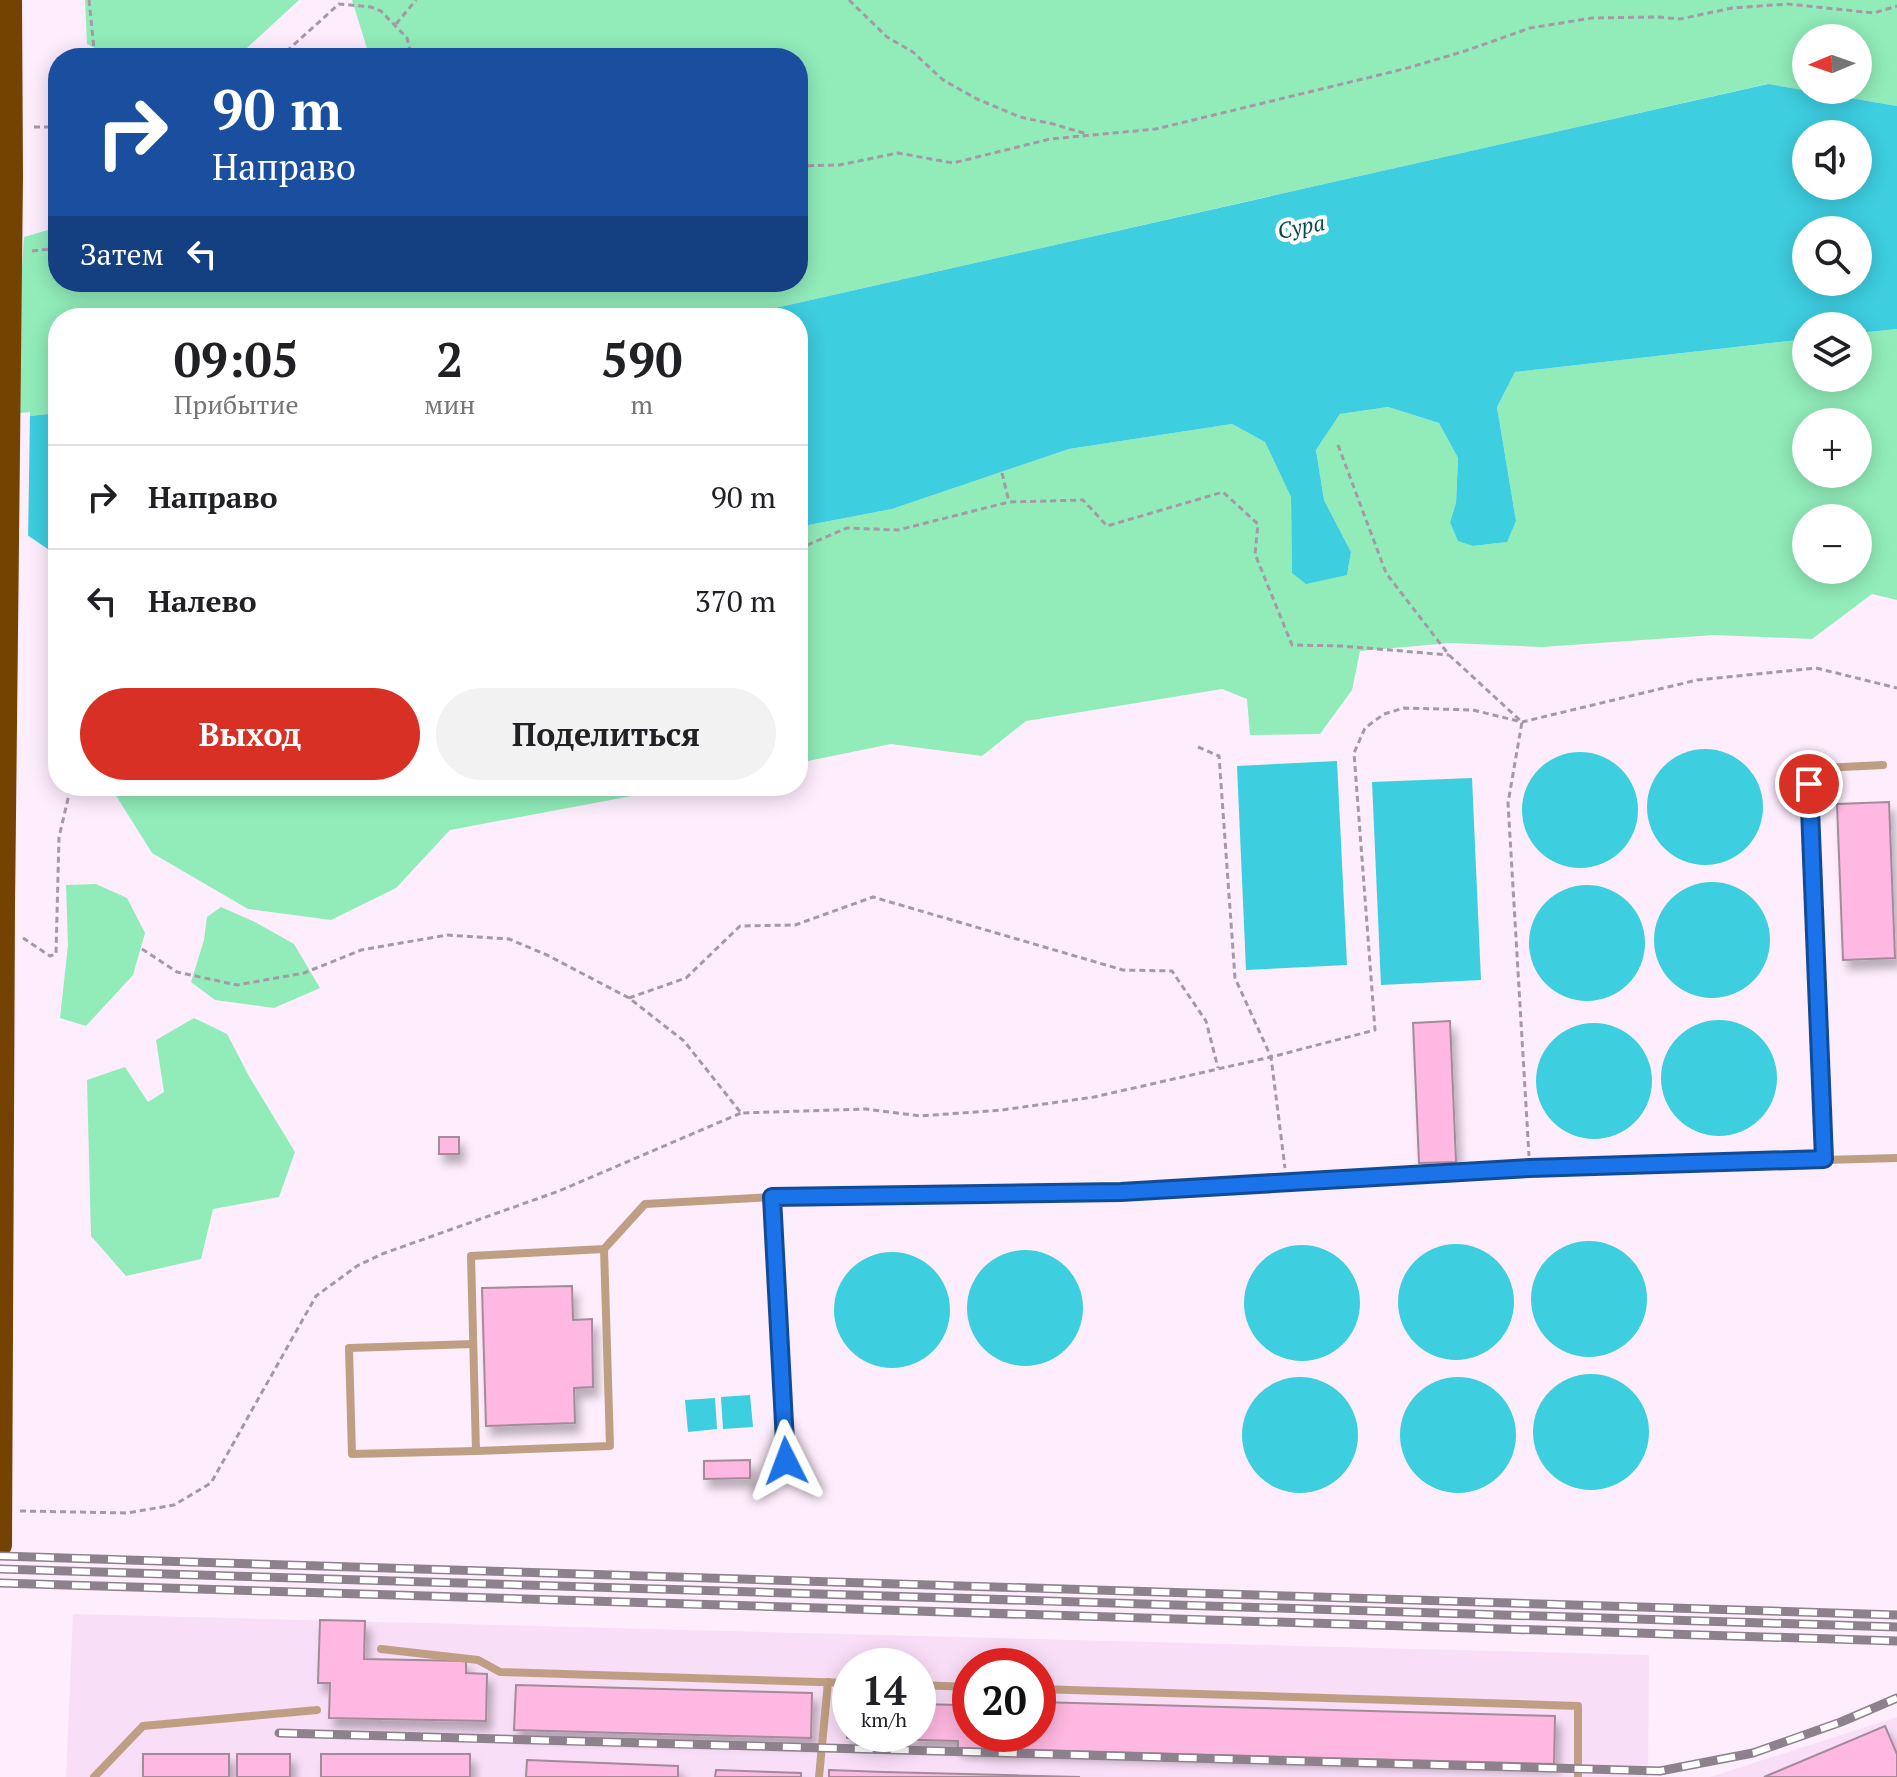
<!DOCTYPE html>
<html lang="ru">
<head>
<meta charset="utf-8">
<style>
	:root { --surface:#fff; --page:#f2f2f2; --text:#202124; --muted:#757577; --line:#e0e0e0; --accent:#d93025 }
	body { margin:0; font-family:"PT Serif",serif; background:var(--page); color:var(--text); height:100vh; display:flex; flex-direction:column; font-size:30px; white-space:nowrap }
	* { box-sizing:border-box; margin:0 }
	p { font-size:26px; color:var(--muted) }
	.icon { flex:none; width:44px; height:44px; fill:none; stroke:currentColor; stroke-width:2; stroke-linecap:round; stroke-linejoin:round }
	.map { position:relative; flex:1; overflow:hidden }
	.details { position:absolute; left:48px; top:308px; width:760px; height:488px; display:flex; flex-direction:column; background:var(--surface); border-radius:32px; box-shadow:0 4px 20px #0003 }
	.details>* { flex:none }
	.guide { position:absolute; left:48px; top:48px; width:760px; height:244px; border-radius:32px; box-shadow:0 4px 20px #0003; background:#1a4fa0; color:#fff; overflow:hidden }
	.needle { width:52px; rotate:268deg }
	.tools { position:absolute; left:1792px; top:24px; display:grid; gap:16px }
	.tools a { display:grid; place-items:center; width:80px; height:80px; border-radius:50%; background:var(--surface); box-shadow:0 4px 20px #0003; font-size:40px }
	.speed { position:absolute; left:832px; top:1648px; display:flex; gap:16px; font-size:40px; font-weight:700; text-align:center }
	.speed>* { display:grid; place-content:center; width:104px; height:104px; border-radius:50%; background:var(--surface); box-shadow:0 4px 20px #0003; line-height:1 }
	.speed small { font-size:20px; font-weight:400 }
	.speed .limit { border:12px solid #d22; background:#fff; color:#111 }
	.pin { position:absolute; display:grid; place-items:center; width:68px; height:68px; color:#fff; margin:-34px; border:4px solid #fff; border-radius:50%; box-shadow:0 2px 8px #0007 }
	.me { position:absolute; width:88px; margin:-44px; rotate:357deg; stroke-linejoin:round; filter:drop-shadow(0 0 6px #0008) }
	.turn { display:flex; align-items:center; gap:28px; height:168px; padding:0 32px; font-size:36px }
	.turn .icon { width:104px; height:104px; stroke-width:2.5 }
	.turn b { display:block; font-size:56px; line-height:68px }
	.then { display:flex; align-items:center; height:76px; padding:0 32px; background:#0003; gap:16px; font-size:30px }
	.eta { display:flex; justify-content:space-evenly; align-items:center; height:136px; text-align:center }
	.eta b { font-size:48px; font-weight:800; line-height:56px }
	.button { display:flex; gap:16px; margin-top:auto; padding:16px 32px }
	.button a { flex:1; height:92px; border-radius:48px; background:var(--accent); color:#fff; font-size:32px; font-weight:800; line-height:92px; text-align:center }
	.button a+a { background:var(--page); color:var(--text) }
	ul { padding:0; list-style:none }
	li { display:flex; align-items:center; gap:24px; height:104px; padding:0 32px; border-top:2px solid var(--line) }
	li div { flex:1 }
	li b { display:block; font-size:30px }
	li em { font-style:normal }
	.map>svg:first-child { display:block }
</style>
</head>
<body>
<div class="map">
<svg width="1897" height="1777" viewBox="0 0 1897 1777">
	<defs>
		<filter id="shadow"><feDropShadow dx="5" dy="9" stdDeviation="4" flood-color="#0004"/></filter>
	</defs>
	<rect width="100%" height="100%" fill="#feedfd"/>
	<g fill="#f9def7" fill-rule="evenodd">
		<path d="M73 1614 1649 1655 1648 1777H66ZM850 1666H918V1734H850ZM970 1666H1038V1734H970Z"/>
		<path d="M1897 1717V1777H1710Z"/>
	</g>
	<g fill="#91ecba" fill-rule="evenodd">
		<path d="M85 0H299L236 58H113L87 44Z"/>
		<path d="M352 0H1897V106L1767 84 731 318H58V413L12 418 24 237 58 227V282H798V58H370ZM1806 38H1858V90H1806Z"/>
		<path d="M1897 329V600L1872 594 1812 639 1714 635 1542 647 1450 643 1360 651 1352 690 1320 734 1250 735 1247 699 1222 689 1026 721 982 756 891 744 798 763V527L892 509 1069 449 1232 424 1265 442 1291 497 1292 573 1307 583 1347 574 1351 552 1324 500 1316 450 1340 414 1388 407 1439 423 1458 458 1456 503 1450 522 1473 546 1506 542 1516 521 1497 407 1515 372 1806 339V378H1858V333ZM1806 422H1858V474H1806ZM1806 518H1858V570H1806Z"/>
		<path d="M110 786H685L450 830 396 888 331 920 248 909 152 853Z"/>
		<path d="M96 884 127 898 145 933 133 975 86 1026 60 1018 68 945 66 885Z"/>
		<path d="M221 907 255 922 294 944 320 988 274 1008 215 1000 191 982 204 940 207 917Z"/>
		<path d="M194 1018 227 1034 250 1078 295 1152 279 1197 213 1209 201 1259 126 1276 91 1236 87 1080 125 1067 148 1102 164 1092 156 1040Z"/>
	</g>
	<g fill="#3dcee0" fill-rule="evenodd">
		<path d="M1768 84 1897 106V329L1858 333V326H1806V339L1515 372 1497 407 1516 521 1507 542 1473 546 1458 541 1450 522 1456 503 1458 458 1439 423 1388 407 1340 414 1316 450 1324 500 1351 552 1347 575 1306 584 1292 573 1291 497 1265 442 1232 424 1069 449 892 509 798 527V318H731ZM1858 134V186H1806V134ZM1858 230V282H1806V230Z"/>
		<path d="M58 413V556L11 524 12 418Z"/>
		<circle cx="1705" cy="807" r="58"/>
		<circle cx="1580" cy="810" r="58"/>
		<path d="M1337 761 1347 965 1246 970 1237 766Z"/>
		<path d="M1472 778 1481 980 1381 985 1372 782Z"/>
		<circle cx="1712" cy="940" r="58"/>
		<circle cx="1587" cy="943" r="58"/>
		<circle cx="1719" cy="1078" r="58"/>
		<circle cx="1594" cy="1081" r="58"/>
		<circle cx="1589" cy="1299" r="58"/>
		<circle cx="1456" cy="1302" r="58"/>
		<circle cx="1302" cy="1303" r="58"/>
		<circle cx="1025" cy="1308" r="58"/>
		<circle cx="892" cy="1310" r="58"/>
		<circle cx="1591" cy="1432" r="58"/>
		<circle cx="1458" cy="1435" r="58"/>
		<circle cx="1300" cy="1435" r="58"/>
		<path d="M750 1395 753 1427 723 1429 721 1397Z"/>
		<path d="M715 1398 717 1429 688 1432 685 1400Z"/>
	</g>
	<path fill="#feedfd" d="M30 412 28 540 9 528 12 414Z"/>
	<g fill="#ffb8e1" stroke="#a38b99" stroke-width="2" filter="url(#shadow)">
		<path d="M1889 802 1895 958 1843 960 1837 804Z"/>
		<path d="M1450 1021 1456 1162 1419 1163 1413 1023Z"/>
		<rect x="439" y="1137" width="20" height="17"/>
		<path d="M572 1286 573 1320 592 1319 593 1387 574 1388 575 1423 486 1426 482 1288Z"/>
		<path d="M750 1460V1478L704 1479V1461Z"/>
		<path d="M320 1620 365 1621 364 1659 466 1661V1673L487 1674 486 1721 329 1718 330 1683H318Z"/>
		<path d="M516 1685 812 1693 811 1738 514 1730Z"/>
		<path d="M959 1700H970V1734H1038V1702L1555 1716 1554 1764 958 1748V1741L847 1738 848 1702H850V1734H918V1704L959 1705Z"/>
		<path d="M1885 1726 1897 1754V1777H1764Z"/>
		<rect x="143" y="1754" width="86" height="23"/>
		<rect x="237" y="1754" width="53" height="23"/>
		<rect x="321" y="1754" width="149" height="23"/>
		<path d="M527 1760 678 1766V1777H526Z"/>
		<path d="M716 1770 801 1773V1777H715Z"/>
		<path d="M829 1770 884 1772 1080 1777H829Z"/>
	</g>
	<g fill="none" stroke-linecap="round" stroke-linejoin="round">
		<g stroke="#a699a6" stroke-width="3" stroke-dasharray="6 4" stroke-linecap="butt">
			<path d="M89 0 95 58"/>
			<path d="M849 0 887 37 913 52 943 80 977 99 1020 117 1053 124 1087 134"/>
			<path d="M396 24 416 0"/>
			<path d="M279 58 339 4 371 7 381 11 407 38 412 58"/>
			<path d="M34 127H58"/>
			<path d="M798 166 839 165 898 153 953 163 1050 139 1156 129 1404 69 1465 51 1530 28 1592 18 1657 17 1680 19 1732 8 1788 4 1874 13 1897 6"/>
			<path d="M32 251 58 248"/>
			<path d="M1338 445 1386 573 1449 655 1522 722 1508 803 1529 1156"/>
			<path d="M1002 473 1009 502"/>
			<path d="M798 549 847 528 898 530 1009 502 1083 500 1107 526 1223 492 1258 524 1255 554 1292 645 1342 646 1449 655"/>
			<path d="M1198 747 1219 756 1235 978 1271 1057 1285 1168"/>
			<path d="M23 938 50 956 56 954 59 837 71 786"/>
			<path d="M142 949 177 972 237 985 304 973 361 950 447 935 509 939 547 955 629 998 684 1041 741 1113 866 1109 920 1116 1002 1110 1094 1097 1271 1057 1375 1030 1354 753 1365 728 1384 714 1404 708 1473 710 1522 722 1697 680 1816 668 1897 688"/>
			<path d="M629 998 686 978 740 926 795 925 873 897 1123 970 1172 971 1206 1021 1218 1068"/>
			<path d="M20 1511 127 1513 174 1505 211 1483 316 1296 357 1266 382 1254 559 1191 741 1113"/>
		</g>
		<g stroke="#bf9f83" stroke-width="8">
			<path d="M1824 1159 1809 784 1823 768 1883 765"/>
			<path d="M772 1197 786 1461"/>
			<path d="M604 1249 471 1256 476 1451 610 1446 604 1249 645 1204 772 1197 1121 1192 1530 1168 1897 1158"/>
			<path d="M473 1344 349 1348 352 1454 476 1451"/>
			<path d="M381 1649 478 1660 500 1672 850 1683"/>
			<path d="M918 1685 970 1687"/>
			<path d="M1038 1689 1578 1706V1777"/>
			<path d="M94 1777 143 1726 317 1710"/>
			<path d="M819 1777 828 1682"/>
		</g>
		<path stroke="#744201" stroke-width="24" d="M0 1545 3 907 11 176 10 0"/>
		<defs>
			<g id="rail">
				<path d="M0 1556 1897 1615"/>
				<path d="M0 1569 1897 1627"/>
				<path d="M0 1583 1897 1641"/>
				<path d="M279 1733 1660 1771 1753 1753 1841 1722 1897 1698"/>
			</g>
		</defs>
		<use href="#rail" stroke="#8d818d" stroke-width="9"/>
		<use href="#rail" stroke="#fff" stroke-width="6" stroke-dasharray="18" stroke-linecap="butt"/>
	</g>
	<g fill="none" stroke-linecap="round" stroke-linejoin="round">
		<defs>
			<path id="route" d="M786 1461 772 1197 1121 1192 1530 1168 1824 1159 1809 784"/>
		</defs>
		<use href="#route" stroke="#114b97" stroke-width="20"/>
		<use href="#route" stroke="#1a73e8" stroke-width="14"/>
	</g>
	<g text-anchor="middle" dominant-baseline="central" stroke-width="8" stroke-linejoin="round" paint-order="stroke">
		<g font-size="22" font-style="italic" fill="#084950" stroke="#fff">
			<text transform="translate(1301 226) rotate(-11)">Сура</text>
		</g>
	</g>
</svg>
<div class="tools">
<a><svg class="needle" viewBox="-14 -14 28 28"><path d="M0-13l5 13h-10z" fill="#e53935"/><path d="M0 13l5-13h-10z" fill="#757577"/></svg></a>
<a><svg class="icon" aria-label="sound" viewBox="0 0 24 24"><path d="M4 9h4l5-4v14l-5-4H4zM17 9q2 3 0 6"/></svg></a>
<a><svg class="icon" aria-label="search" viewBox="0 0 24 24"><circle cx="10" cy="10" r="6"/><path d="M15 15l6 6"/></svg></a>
<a><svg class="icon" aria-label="layers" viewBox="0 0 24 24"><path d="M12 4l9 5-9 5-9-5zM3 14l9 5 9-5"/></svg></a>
<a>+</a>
<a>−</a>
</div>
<div class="speed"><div>14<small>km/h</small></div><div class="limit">20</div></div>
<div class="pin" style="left:1809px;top:784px;background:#d93025"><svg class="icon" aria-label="arrive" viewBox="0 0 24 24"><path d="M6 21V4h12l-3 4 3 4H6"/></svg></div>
<svg class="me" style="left:786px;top:1461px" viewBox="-20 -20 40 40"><path d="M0-17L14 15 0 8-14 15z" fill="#1a73e8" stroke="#fff" stroke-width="4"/></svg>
<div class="guide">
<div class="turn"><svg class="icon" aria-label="right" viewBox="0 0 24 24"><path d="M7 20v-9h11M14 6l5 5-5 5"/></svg><div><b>90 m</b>Направо</div></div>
<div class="then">Затем<svg class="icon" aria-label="left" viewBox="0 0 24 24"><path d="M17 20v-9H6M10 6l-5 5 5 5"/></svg></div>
</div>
<section class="details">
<div class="eta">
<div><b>09:05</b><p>Прибытие</p></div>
<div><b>2</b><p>мин</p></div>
<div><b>590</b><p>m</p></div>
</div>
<ul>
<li><svg class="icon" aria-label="right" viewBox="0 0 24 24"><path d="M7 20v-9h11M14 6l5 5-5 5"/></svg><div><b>Направо</b></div><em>90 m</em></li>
<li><svg class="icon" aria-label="left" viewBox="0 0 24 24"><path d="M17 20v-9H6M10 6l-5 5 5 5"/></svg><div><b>Налево</b></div><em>370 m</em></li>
</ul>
<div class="button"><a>Выход</a><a>Поделиться</a></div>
</section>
</div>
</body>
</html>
